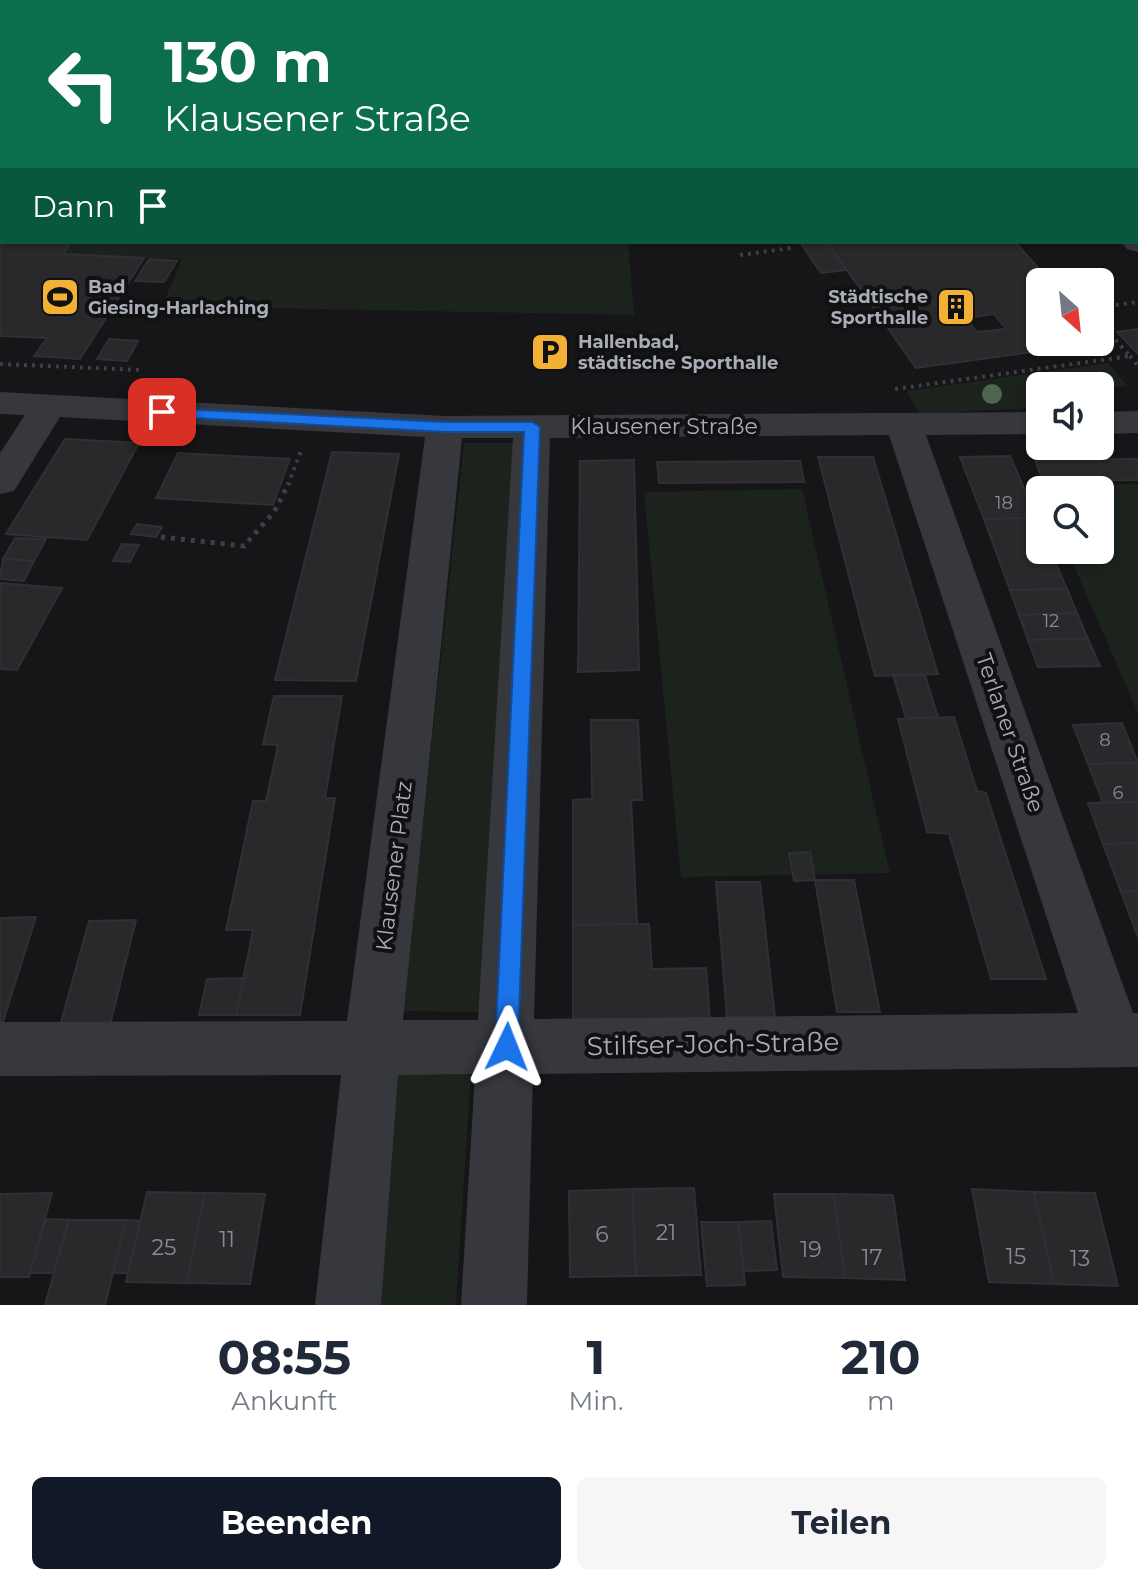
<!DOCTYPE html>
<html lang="de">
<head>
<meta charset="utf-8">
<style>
	:root { --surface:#fff; --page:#f6f6f7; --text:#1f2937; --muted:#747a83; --accent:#111827 }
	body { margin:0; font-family:Montserrat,sans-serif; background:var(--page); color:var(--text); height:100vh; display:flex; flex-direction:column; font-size:30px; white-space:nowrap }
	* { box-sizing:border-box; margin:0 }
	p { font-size:26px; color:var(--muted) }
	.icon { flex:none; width:44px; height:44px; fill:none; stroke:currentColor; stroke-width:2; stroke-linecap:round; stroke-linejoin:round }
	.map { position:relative; height:1305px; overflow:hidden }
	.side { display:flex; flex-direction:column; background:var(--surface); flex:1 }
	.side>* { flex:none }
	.hud { position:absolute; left:0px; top:0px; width:1138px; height:244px; box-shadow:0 2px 6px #0004; background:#0b6e4f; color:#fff; overflow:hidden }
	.needle { width:52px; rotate:153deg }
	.fabs { position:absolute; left:1026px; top:268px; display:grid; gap:16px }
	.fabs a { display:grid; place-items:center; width:88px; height:88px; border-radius:12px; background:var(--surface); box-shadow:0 2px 6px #0004; font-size:40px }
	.pin { position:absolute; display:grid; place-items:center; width:68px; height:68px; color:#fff; margin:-34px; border-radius:16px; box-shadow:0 4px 12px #0006 }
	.me { position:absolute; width:88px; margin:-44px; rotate:2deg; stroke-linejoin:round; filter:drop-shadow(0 0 6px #0008) }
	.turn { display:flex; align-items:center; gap:28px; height:168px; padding:0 32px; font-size:36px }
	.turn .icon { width:104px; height:104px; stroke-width:2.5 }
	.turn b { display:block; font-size:56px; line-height:68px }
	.then { display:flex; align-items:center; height:76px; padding:0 32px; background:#0003; gap:16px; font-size:30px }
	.eta { display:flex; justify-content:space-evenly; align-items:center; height:136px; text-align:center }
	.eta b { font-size:48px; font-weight:700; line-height:56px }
	.button { display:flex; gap:16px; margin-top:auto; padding:16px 32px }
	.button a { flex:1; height:92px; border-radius:12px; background:var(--accent); color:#fff; font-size:32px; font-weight:700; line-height:92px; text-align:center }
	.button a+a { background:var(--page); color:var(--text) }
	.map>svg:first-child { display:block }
</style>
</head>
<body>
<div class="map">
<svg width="1138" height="1305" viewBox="0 0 1138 1305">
	<rect width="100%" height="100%" fill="#161618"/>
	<g fill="#1c231d">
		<path d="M0 0H841L843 2H2V232Z"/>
		<path d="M71 242H628L634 315 162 306 182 259 63 254Z"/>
		<path d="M1108 363 1128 386 1100 389V386H1040V408L919 413 906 391Z"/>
		<path d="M464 443H515L479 1012 403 1011Z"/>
		<path d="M1138 484V713L1067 550H1100V490H1041L1039 486Z"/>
		<path d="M802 489 890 873 681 877 644 492Z"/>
		<path d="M386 1070 471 1071 456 1305H360Z"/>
	</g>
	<g fill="#29292c" stroke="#303034" stroke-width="2" fill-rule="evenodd">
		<path d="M0 232 2 242H71L63 254 144 258 80 359 34 356 47 338 0 336Z"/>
		<path d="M800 242H827L847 270 821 273Z"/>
		<path d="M827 242H1015L1051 282H1040V342H1100V337L1105 342 916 368ZM994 314 1006 329 977 332 966 318Z"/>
		<path d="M149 259 177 261 164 282 135 281Z"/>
		<path d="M1138 329V354L1117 332Z"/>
		<path d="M109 339 138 341 127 361 97 359Z"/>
		<path d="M65 439 139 443 87 540 6 534Z"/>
		<path d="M332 452 399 454 356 681 275 680Z"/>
		<path d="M178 453 290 459 273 505 156 498Z"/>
		<path d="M1010 456 1037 518 984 519 960 457Z"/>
		<path d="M818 457H873L938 674 875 676Z"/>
		<path d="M1138 459V480L1043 481 1035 460Z"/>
		<path d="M634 460 639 670 578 672 580 461Z"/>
		<path d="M800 461 804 482 659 483 657 462Z"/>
		<path d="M1037 518 1040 526V550H1050L1067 589 1010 590 984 519Z"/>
		<path d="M137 524 162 527 156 537 131 534Z"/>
		<path d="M15 538 46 539 34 561 3 559Z"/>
		<path d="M122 544 139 545 130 562 113 561Z"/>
		<path d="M3 559 34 561 24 581 0 579Z"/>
		<path d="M0 583 62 588 17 670 0 669Z"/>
		<path d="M1067 589 1077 613 1019 615 1010 590Z"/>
		<path d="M1077 613 1088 639 1028 640 1019 615Z"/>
		<path d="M1088 639 1100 666 1038 667 1028 640Z"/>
		<path d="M893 675H925L938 717 906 718Z"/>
		<path d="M274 696H342L325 798H335L300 1015H236L253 930H226L253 801H266L278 745 263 744Z"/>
		<path d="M954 717 977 791 986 793 1046 979H991L949 834 927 832 898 719Z"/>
		<path d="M591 720H638L642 800H631L637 924 573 925V800L592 799Z"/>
		<path d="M1122 723 1138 763 1088 764 1073 725Z"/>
		<path d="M1138 763V802L1103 803 1088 764Z"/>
		<path d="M1138 802V843L1103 844 1088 803Z"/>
		<path d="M1138 843V891L1121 892 1103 844Z"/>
		<path d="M810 852 815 880 794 881 789 853Z"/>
		<path d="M815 880H854L880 1012H837Z"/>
		<path d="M716 882H760L775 1018 727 1017Z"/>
		<path d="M1138 891V937L1121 892Z"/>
		<path d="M36 917 3 1022H0V918Z"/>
		<path d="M136 920 110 1025 60 1026 89 921Z"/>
		<path d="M649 924 652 969 706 968 710 1020 573 1021V925Z"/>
		<path d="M244 978 236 1015H199L207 979Z"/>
		<path d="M694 1188 701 1275 636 1276 632 1189Z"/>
		<path d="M632 1189 636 1276 570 1277 569 1191Z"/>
		<path d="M972 1189 1034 1192 1054 1284 989 1282Z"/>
		<path d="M147 1192 205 1193 187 1283 126 1282Z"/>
		<path d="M1034 1192 1095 1193 1118 1286 1054 1284Z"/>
		<path d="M52 1193 29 1277H0V1194Z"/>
		<path d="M205 1193 265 1194 250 1284 187 1283Z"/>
		<path d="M774 1194H834L845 1278 783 1277Z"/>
		<path d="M834 1194 893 1195 905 1280 845 1278Z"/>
		<path d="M46 1219 69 1220 53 1273H30Z"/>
		<path d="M69 1220H126L105 1305H45Z"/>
		<path d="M126 1220 140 1221 128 1273H113Z"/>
		<path d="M771 1221 777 1270 744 1271 738 1222Z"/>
		<path d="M701 1222H738L745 1285 707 1286Z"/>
	</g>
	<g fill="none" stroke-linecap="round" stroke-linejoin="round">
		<path stroke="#3d3f44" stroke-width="3" stroke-dasharray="2 4" stroke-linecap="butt" d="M24 2 27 0"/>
		<g stroke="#3d3f44" stroke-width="4" stroke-dasharray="3 5" stroke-linecap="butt">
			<path d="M740 255 791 248"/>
			<path d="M1100 307 1138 302"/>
			<path d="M1130 356 1138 366"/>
			<path d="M0 364 142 370"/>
			<path d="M895 389 1130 356 1100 323"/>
			<path d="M288 485 302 448"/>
		</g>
		<path stroke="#3d3f44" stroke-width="5" stroke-dasharray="4 6" stroke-linecap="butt" d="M161 537 244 546 274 512 289 483"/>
		<g fill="#37383d" fill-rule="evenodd">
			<path d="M873 0H896L897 2H874Z"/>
			<path d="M1136 232H1138V252L1127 249 1121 242H1136Z"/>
			<path d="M0 392 445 416 1040 412V434L926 435 1133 1013H1138V1067L533 1074 527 1305H461L475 1074 398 1075 381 1305H315L341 1075 0 1076V1022L347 1021 425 437 60 417 14 491 0 494V453L25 415 0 414ZM889 435 1078 1013 534 1019 550 438ZM462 438H513L478 1020H403Z"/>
			<path d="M1138 411V433L1100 434V412Z"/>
		</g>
	</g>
	<circle fill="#506452" cx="992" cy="394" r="10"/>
	<path fill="#1a73e8" stroke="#114b97" stroke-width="2" d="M162 408 445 422H532L540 427 518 1047 515 1055 507 1059 498 1055 495 1047 524 432H445L157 416 155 412Z"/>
	<defs>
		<symbol id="stadium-square" viewBox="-11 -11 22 22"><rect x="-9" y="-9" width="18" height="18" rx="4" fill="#f2b134" stroke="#111113"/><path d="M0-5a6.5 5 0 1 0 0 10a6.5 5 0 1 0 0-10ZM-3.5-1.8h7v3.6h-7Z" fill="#111"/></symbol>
		<symbol id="building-square" viewBox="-11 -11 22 22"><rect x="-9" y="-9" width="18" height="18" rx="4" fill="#f2b134" stroke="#111113"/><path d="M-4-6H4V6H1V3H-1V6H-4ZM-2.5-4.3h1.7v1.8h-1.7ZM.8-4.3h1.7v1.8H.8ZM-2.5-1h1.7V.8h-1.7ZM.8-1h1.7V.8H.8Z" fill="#111"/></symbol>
		<symbol id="parking-square" viewBox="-11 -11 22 22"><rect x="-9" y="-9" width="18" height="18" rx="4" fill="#f2b134" stroke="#111113"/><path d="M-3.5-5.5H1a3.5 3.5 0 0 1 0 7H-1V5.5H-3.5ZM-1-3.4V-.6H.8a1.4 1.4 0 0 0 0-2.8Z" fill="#111"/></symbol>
	</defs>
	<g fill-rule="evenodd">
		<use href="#stadium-square" x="38" y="275" width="44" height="44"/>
		<use href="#building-square" x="934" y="285" width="44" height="44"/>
		<use href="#parking-square" x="528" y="330" width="44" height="44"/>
	</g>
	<g text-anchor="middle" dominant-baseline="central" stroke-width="8" stroke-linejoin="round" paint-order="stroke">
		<g font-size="18" font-weight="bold" fill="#a8adb8" stroke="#111113" text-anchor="start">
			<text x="88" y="287">Bad<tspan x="88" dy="21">Giesing-Harlaching</tspan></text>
			<text x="928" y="297" text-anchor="end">Städtische<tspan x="928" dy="21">Sporthalle</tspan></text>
			<text x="578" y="342">Hallenbad,<tspan x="578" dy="21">städtische Sporthalle</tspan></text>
		</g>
		<g font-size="18" fill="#888b94">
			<text x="1004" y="503">18</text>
			<text x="1051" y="621">12</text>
			<text x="1105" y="740">8</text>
			<text x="1118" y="793">6</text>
		</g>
		<g font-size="22" fill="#a8adb8" stroke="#111113">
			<text x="664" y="426">Klausener Straße</text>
			<text transform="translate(1010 733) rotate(71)">Terlaner Straße</text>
			<text transform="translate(394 866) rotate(-83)">Klausener Platz</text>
		</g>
		<g font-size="22" fill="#888b94">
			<text x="666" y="1232">21</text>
			<text x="602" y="1234">6</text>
			<text x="227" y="1239">11</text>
			<text x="164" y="1247">25</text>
			<text x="811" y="1249">19</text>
			<text x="1016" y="1256">15</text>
			<text x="872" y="1257">17</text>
			<text x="1080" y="1258">13</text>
		</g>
		<g font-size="26" fill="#a8adb8" stroke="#111113">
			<text transform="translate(713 1044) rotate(-1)">Stilfser-Joch-Straße</text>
		</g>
	</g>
</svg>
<div class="fabs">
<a><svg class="needle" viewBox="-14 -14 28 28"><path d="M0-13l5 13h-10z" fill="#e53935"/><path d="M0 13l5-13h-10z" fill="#747a83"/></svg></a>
<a><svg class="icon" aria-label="sound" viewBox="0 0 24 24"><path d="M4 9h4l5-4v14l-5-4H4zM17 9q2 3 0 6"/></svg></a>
<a><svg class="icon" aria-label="search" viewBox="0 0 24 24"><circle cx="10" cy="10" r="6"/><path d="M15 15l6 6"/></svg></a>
</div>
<div class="pin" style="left:162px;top:412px;background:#d93025"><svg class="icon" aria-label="arrive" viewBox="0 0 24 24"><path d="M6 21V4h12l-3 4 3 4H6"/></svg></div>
<svg class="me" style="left:507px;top:1047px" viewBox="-20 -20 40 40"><path d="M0-17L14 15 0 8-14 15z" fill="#1a73e8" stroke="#fff" stroke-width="4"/></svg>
<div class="hud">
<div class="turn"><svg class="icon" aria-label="left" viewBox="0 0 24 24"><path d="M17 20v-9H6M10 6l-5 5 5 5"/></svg><div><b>130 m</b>Klausener Straße</div></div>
<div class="then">Dann<svg class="icon" aria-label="arrive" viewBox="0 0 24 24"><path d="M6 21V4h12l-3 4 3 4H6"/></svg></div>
</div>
</div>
<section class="side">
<div class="eta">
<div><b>08:55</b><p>Ankunft</p></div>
<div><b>1</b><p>Min.</p></div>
<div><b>210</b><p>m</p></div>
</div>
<div class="button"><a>Beenden</a><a>Teilen</a></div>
</section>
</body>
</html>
